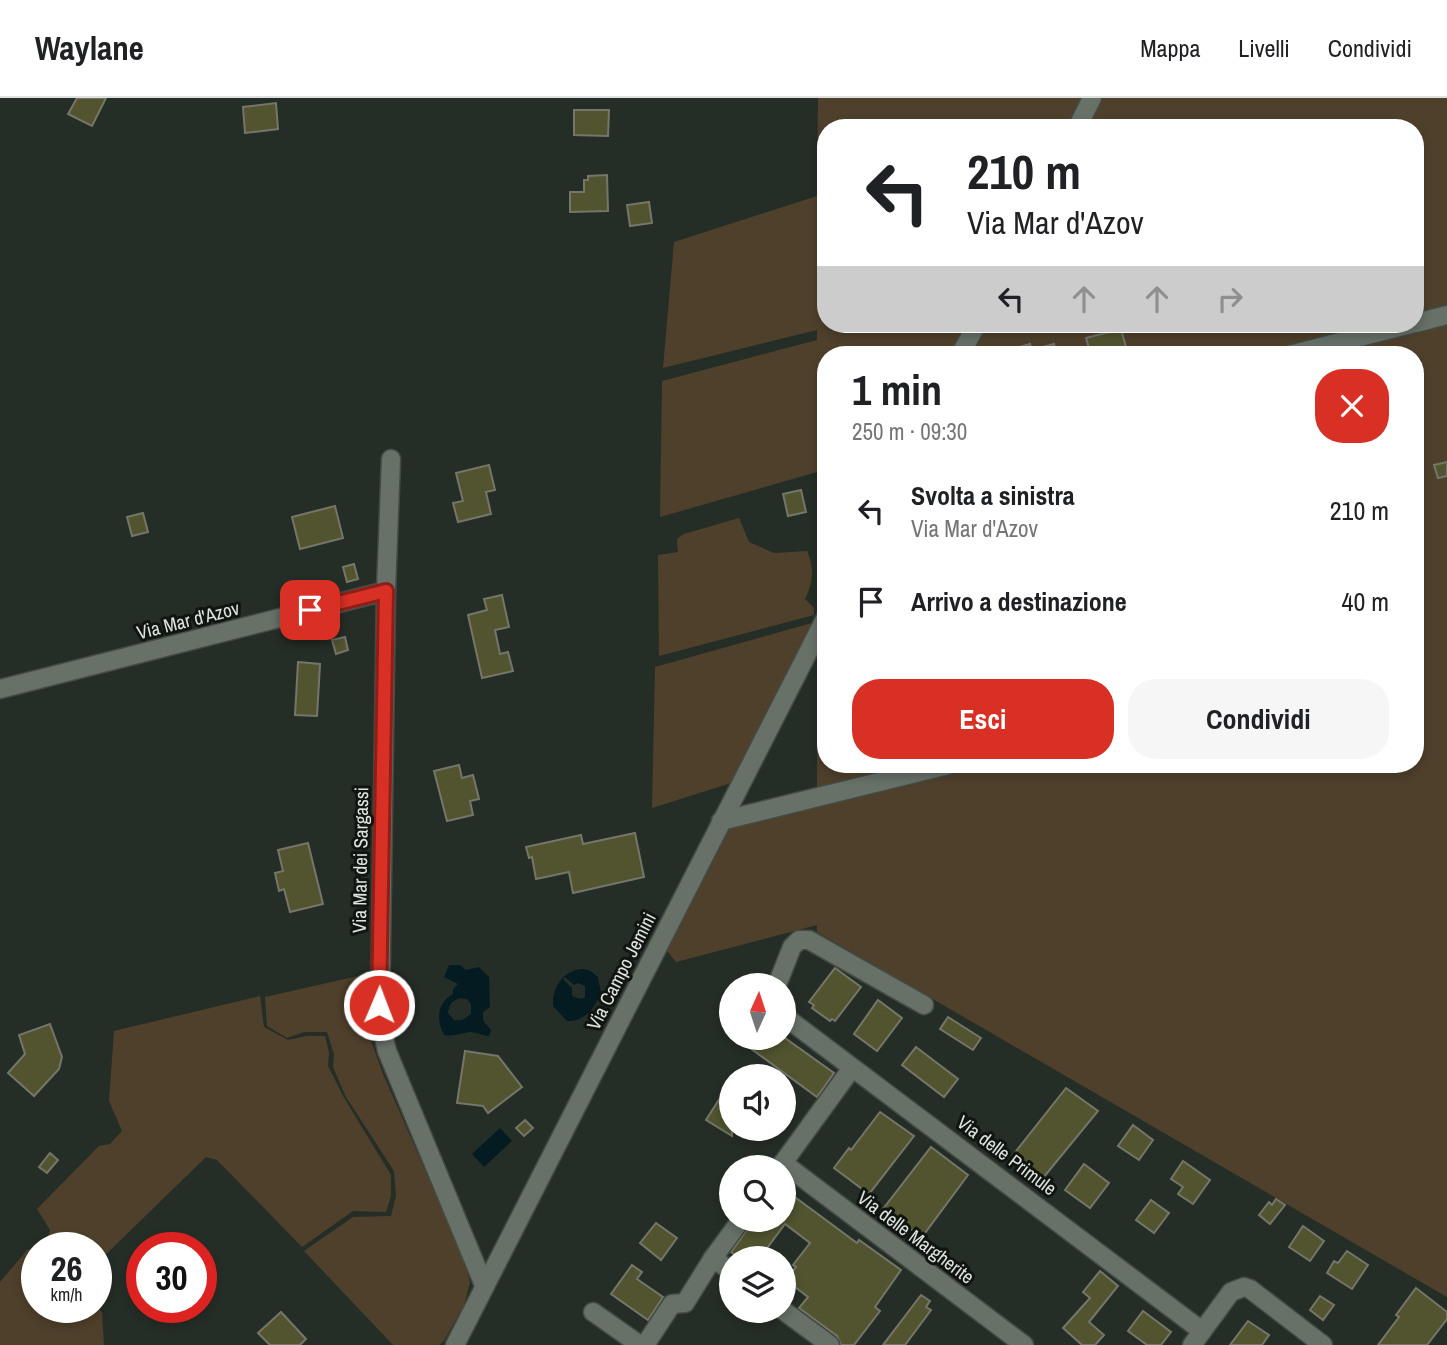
<!DOCTYPE html>
<html lang="it">
<head>
<meta charset="utf-8">
<style>
	:root { --surface:#fff; --page:#f6f6f6; --text:#202124; --muted:#757577; --line:#e0e0e0; --accent:#d93025 }
	body { margin:0; font-family:"Archivo Narrow",sans-serif; background:var(--page); color:var(--text); height:100vh; display:flex; flex-direction:column; font-size:26px; white-space:nowrap }
	* { box-sizing:border-box; margin:0 }
	p { font-size:23px; color:var(--muted) }
	.icon { flex:none; width:38px; height:38px; fill:none; stroke:currentColor; stroke-width:2; stroke-linecap:round; stroke-linejoin:round }
	.map { position:relative; flex:1; overflow:hidden }
	.side { position:absolute; left:817px; top:248px; width:607px; height:427px; display:flex; flex-direction:column; background:var(--surface); border-radius:28px; box-shadow:0 4px 10px #0003 }
	.side>* { flex:none }
	.top-card { position:absolute; left:817px; top:21px; width:607px; height:214px; border-radius:28px; box-shadow:0 4px 10px #0003; background:#fff; color:var(--text); overflow:hidden }
	.needle { width:46px; rotate:3deg }
	.buttons { position:absolute; left:719px; top:875px; display:grid; gap:14px }
	.buttons a { display:grid; place-items:center; width:77px; height:77px; border-radius:50%; background:var(--surface); box-shadow:0 4px 10px #0003; font-size:35px }
	.speed { position:absolute; left:21px; top:1134px; display:flex; gap:14px; font-size:35px; font-weight:700; text-align:center }
	.speed>* { display:grid; place-content:center; width:91px; height:91px; border-radius:50%; background:var(--surface); box-shadow:0 4px 10px #0003; line-height:1 }
	.speed small { font-size:18px; font-weight:400 }
	.speed .limit { border:10px solid #d22; background:#fff; color:#111 }
	.pin { position:absolute; display:grid; place-items:center; width:60px; height:60px; color:#fff; margin:-30px; border-radius:14px; box-shadow:0 4px 10px #0006 }
	.me { position:absolute; width:77px; margin:-38px; rotate:1deg; stroke-linejoin:round; filter:drop-shadow(0 0 5px #0008) }
	.turn { display:flex; align-items:center; gap:24px; height:147px; padding:0 35px; font-size:32px }
	.turn .icon { width:91px; height:91px; stroke-width:2.5 }
	.turn b { display:block; font-size:49px; line-height:60px }
	.lanes { display:flex; align-items:center; height:66px; padding:0 35px; background:#0003; justify-content:center; gap:35px; direction:ltr }
	.lanes .off { opacity:.35 }
	.round { display:grid; place-items:center; flex:none; width:74px; height:74px; border-radius:28px; background:var(--page) }
	.headline { display:flex; align-items:center; justify-content:space-between; height:119px; padding:0 35px }
	h1 { font-size:42px; font-weight:700; line-height:52px }
	.button { display:flex; gap:14px; margin-top:auto; padding:14px 35px }
	.button a { flex:1; height:80px; border-radius:28px; background:var(--accent); color:#fff; font-size:28px; font-weight:700; line-height:80px; text-align:center }
	.button a+a { background:var(--page); color:var(--text) }
	ul { padding:0; list-style:none }
	li { display:flex; align-items:center; gap:21px; height:91px; padding:0 35px }
	li div { flex:1 }
	li b { display:block; font-size:26px }
	li em { font-style:normal }
	header { display:flex; align-items:center; gap:42px; box-sizing:border-box; height:98px; padding:0 35px; background:var(--surface); border-bottom:2px solid var(--line) }
	header strong { font-size:33px }
	nav { display:flex; gap:38px; margin-inline-start:auto; font-size:24px }
	.map>svg:first-child { display:block }
</style>
</head>
<body>
<header>
<strong>Waylane</strong>
<nav><a>Mappa</a><a>Livelli</a><a>Condividi</a></nav>
</header>
<div class="map">
<svg width="1447" height="1247" viewBox="0 0 1447 1247">
	<rect width="100%" height="100%" fill="#252e26"/>
	<g fill="#4f402b" fill-rule="evenodd">
		<path d="M818 0H1447V1199L817 834V827L676 864 667 853 731 728 817 706V374L660 419 662 283 817 242V232L663 270 674 144 817 98ZM826 30H1416V226H826ZM826 257H1416V667H826Z"/>
		<path d="M739 420 749 444 774 455 807 453C815 470 813 485 805 501L814 510V517L659 558 658 457 678 454 677 441 684 436Z"/>
		<path d="M812 525 731 685 652 710 655 569Z"/>
		<path d="M358 878 359 909 383 976 465 1163 470 1185 464 1207 444 1243 439 1247H393L304 1153 353 1119 391 1118 396 1098 394 1073 346 999 333 969 334 956 327 934H304L287 940 267 928 265 899Z"/>
		<path d="M260 898 264 929 288 942 307 938H325L329 954 328 968 343 998 391 1077V1098L386 1114 353 1113 302 1149 217 1062 206 1059 96 1166V1150H37V1209L96 1208 102 1214 104 1247H0V1184L27 1152 46 1147 50 1132 37 1111 99 1048 110 1046 122 1033 109 1003 114 933Z"/>
	</g>
	<g fill="#031b21" fill-rule="evenodd">
		<path d="M449 867H460L466 872 479 869 489 879 490 909 483 914C483 928 484 922 491 932L489 938C482 938 477 934 470 934 460 935 454 939 444 937 436 922 437 905 453 896V891L458 886 444 879ZM460 900 467 901 471 906V916L462 922H454L448 915C449 906 452 903 460 900Z"/>
		<path d="M582 871 589 872 598 879 601 895C594 911 586 923 567 923L553 908C552 890 562 873 582 871Z"/>
		<path d="M500 1030 512 1043 484 1069 472 1056Z"/>
	</g>
	<path fill="#252e26" d="M565 879 574 887 578 885 585 888V899L582 901 574 899 572 897V890L563 881Z"/>
	<g fill="#51542f" stroke="#75766a" stroke-width="2">
		<path d="M77 0H106L92 28 68 16Z"/>
		<path d="M276 5 278 31 245 35 243 9Z"/>
		<path d="M574 12H609L608 38 574 37Z"/>
		<path d="M607 77 608 113 570 114V94H584V82H588V78Z"/>
		<path d="M649 104 652 125 630 128 627 107Z"/>
		<path d="M1121 231 1127 253 1111 257H1091L1086 240Z"/>
		<path d="M1030 246 1032 252 1054 246 1057 257H1002V254Z"/>
		<path d="M1447 364V378L1438 380 1434 367Z"/>
		<path d="M489 367 495 392 486 394 491 416 458 424 453 405 463 403 456 375Z"/>
		<path d="M801 392 806 414 788 418 783 396Z"/>
		<path d="M335 408 343 440 300 451 292 419Z"/>
		<path d="M143 415 148 434 132 438 127 419Z"/>
		<path d="M354 466 358 481 347 484 343 469Z"/>
		<path d="M502 497 509 529 495 532 500 556 508 554 513 573 482 580 468 517 487 512 484 501Z"/>
		<path d="M345 539 348 552 336 556 332 542Z"/>
		<path d="M298 564 320 566 317 618 295 617Z"/>
		<path d="M459 667 462 680 473 677 479 701 470 703 473 717 447 723 434 673Z"/>
		<path d="M635 735 644 779 573 795 569 774 536 781 532 759 529 760 526 749 581 737 583 746Z"/>
		<path d="M308 745 323 806 290 814 284 791 279 793 275 775 283 773 278 752Z"/>
		<path d="M835 870 861 889 835 923 832 921 830 923 812 910 814 907 809 904Z"/>
		<path d="M878 902 902 920 877 953 854 936Z"/>
		<path d="M948 919 981 940 973 952 940 931Z"/>
		<path d="M50 926 62 959 59 971 34 998 8 975 25 956 19 937Z"/>
		<path d="M757 940H785L834 975 817 999 750 950Z"/>
		<path d="M916 949 958 981 944 999 902 967Z"/>
		<path d="M465 953 498 958 522 989 488 1015 483 1008 457 1005Z"/>
		<path d="M1066 990 1098 1013 1043 1080 1013 1057Z"/>
		<path d="M720 1000 732 1007V1038L706 1022Z"/>
		<path d="M880 1014 914 1038 869 1096 834 1070 849 1050 851 1052Z"/>
		<path d="M525 1022 533 1030 524 1038 516 1030Z"/>
		<path d="M1133 1027 1153 1042 1139 1062 1118 1048Z"/>
		<path d="M931 1049 968 1077 922 1139 883 1111Z"/>
		<path d="M50 1055 58 1062 47 1075 39 1069Z"/>
		<path d="M1183 1063 1210 1082 1193 1106 1178 1096 1183 1089 1171 1081Z"/>
		<path d="M1084 1066 1109 1085 1090 1110 1065 1092Z"/>
		<path d="M784 1091 857 1145 859 1142 901 1172 875 1209 880 1213 854 1247H841L837 1238 799 1210 808 1199 786 1182 796 1169 793 1167 810 1145 785 1126 765 1153 763 1151 756 1160H739L731 1154 754 1122H784Z"/>
		<path d="M1276 1101 1285 1107 1270 1126 1259 1117 1269 1104 1272 1107Z"/>
		<path d="M1151 1102 1169 1115 1154 1135 1136 1122Z"/>
		<path d="M656 1125 677 1140 661 1162 640 1145Z"/>
		<path d="M1303 1128 1324 1143 1310 1163 1289 1149Z"/>
		<path d="M1347 1153 1368 1167 1352 1191 1327 1175 1334 1163 1338 1165Z"/>
		<path d="M632 1167 642 1174 637 1181 663 1199 648 1222 611 1196Z"/>
		<path d="M1100 1173 1118 1188 1089 1224 1104 1237 1095 1247H1082L1063 1230 1090 1200 1083 1194Z"/>
		<path d="M1416 1190 1447 1214V1221L1427 1247H1378L1399 1219 1396 1217Z"/>
		<path d="M921 1197 930 1203 926 1209 931 1212 905 1247H883Z"/>
		<path d="M1320 1198 1334 1207 1323 1222 1310 1212Z"/>
		<path d="M1143 1213 1171 1234 1161 1247H1147L1128 1233Z"/>
		<path d="M281 1214 306 1241 300 1247H270L258 1235Z"/>
		<path d="M1248 1223 1269 1237 1262 1247H1230Z"/>
	</g>
	<g fill="none" stroke-linecap="round" stroke-linejoin="round">
		<defs>
			<g id="minor">
				<path d="M1077 30 1092 0"/>
				<path d="M1416 225 1447 217"/>
				<path d="M960 257 977 226"/>
				<path d="M1289 257 1411 226"/>
				<path d="M391 361 386 493 380 922 387 953 484 1187"/>
				<path d="M0 591 386 493"/>
				<path d="M721 723 948 667"/>
				<path d="M777 887 792 849 799 842H809L924 907"/>
				<path d="M784 918 1202 1233"/>
				<path d="M783 1065 1024 1247"/>
				<path d="M780 1069 852 970"/>
				<path d="M713 1160 732 1174"/>
				<path d="M784 1213 830 1247"/>
				<path d="M593 1214 640 1247"/>
				<path d="M455 1247 826 519"/>
				<path d="M645 1247 672 1206 685 1205 713 1160 741 1122"/>
				<path d="M1192 1247 1231 1194 1244 1189 1250 1191 1323 1247"/>
			</g>
		</defs>
		<use href="#minor" stroke="#444b45" stroke-width="21"/>
		<use href="#minor" stroke="#677168" stroke-width="18"/>
	</g>
	<g fill="none" stroke-linecap="round" stroke-linejoin="round">
		<defs>
			<path id="route" d="M310 512 386 493 379 907"/>
		</defs>
		<use href="#route" stroke="#8d1f18" stroke-width="18"/>
		<use href="#route" stroke="#d93025" stroke-width="12"/>
	</g>
	<g text-anchor="middle" dominant-baseline="central" stroke-width="6" stroke-linejoin="round" paint-order="stroke">
		<g font-size="19" fill="#dee3de" stroke="#111511">
			<text transform="translate(188 522) rotate(-14)">Via Mar d'Azov</text>
			<text transform="translate(360 762) rotate(-89)">Via Mar dei Sargassi</text>
			<text transform="translate(621 873) rotate(-63)">Via Campo Jemini</text>
			<text transform="translate(1007 1057) rotate(37)">Via delle Primule</text>
			<text transform="translate(916 1139) rotate(37)">Via delle Margherite</text>
		</g>
	</g>
</svg>
<div class="buttons">
<a><svg class="needle" viewBox="-14 -14 28 28"><path d="M0-13l5 13h-10z" fill="#e53935"/><path d="M0 13l5-13h-10z" fill="#757577"/></svg></a>
<a><svg class="icon" aria-label="sound" viewBox="0 0 24 24"><path d="M4 9h4l5-4v14l-5-4H4zM17 9q2 3 0 6"/></svg></a>
<a><svg class="icon" aria-label="search" viewBox="0 0 24 24"><circle cx="10" cy="10" r="6"/><path d="M15 15l6 6"/></svg></a>
<a><svg class="icon" aria-label="layers" viewBox="0 0 24 24"><path d="M12 4l9 5-9 5-9-5zM3 14l9 5 9-5"/></svg></a>
</div>
<div class="speed"><div>26<small>km/h</small></div><div class="limit">30</div></div>
<div class="pin" style="left:310px;top:512px;background:#d93025"><svg class="icon" aria-label="arrive" viewBox="0 0 24 24"><path d="M6 21V4h12l-3 4 3 4H6"/></svg></div>
<svg class="me" style="left:379px;top:907px" viewBox="-20 -20 40 40"><circle r="17" fill="#d93025" stroke="#fff" stroke-width="3"/><path d="M0-11L8 9 0 5-8 9z" fill="#fff"/></svg>
<div class="top-card">
<div class="turn"><svg class="icon" aria-label="left" viewBox="0 0 24 24"><path d="M17 20v-9H6M10 6l-5 5 5 5"/></svg><div><b>210 m</b>Via Mar d'Azov</div></div>
<div class="lanes"><svg class="icon" aria-label="left" viewBox="0 0 24 24"><path d="M17 20v-9H6M10 6l-5 5 5 5"/></svg><svg class="icon off" aria-label="ahead" viewBox="0 0 24 24"><path d="M12 20V5M6 11l6-6 6 6"/></svg><svg class="icon off" aria-label="ahead" viewBox="0 0 24 24"><path d="M12 20V5M6 11l6-6 6 6"/></svg><svg class="icon off" aria-label="right" viewBox="0 0 24 24"><path d="M7 20v-9h11M14 6l5 5-5 5"/></svg></div>
</div>
<section class="side">
<div class="headline"><div><h1>1 min</h1><p>250 m · 09:30</p></div><a class="round" style="background:#d93025;color:#fff"><svg class="icon" aria-label="close" viewBox="0 0 24 24"><path d="M6 6l12 12M18 6L6 18"/></svg></a></div>
<ul>
<li><svg class="icon" aria-label="left" viewBox="0 0 24 24"><path d="M17 20v-9H6M10 6l-5 5 5 5"/></svg><div><b>Svolta a sinistra</b><p>Via Mar d'Azov</p></div><em>210 m</em></li>
<li><svg class="icon" aria-label="arrive" viewBox="0 0 24 24"><path d="M6 21V4h12l-3 4 3 4H6"/></svg><div><b>Arrivo a destinazione</b></div><em>40 m</em></li>
</ul>
<div class="button"><a>Esci</a><a>Condividi</a></div>
</section>
</div>
</body>
</html>
